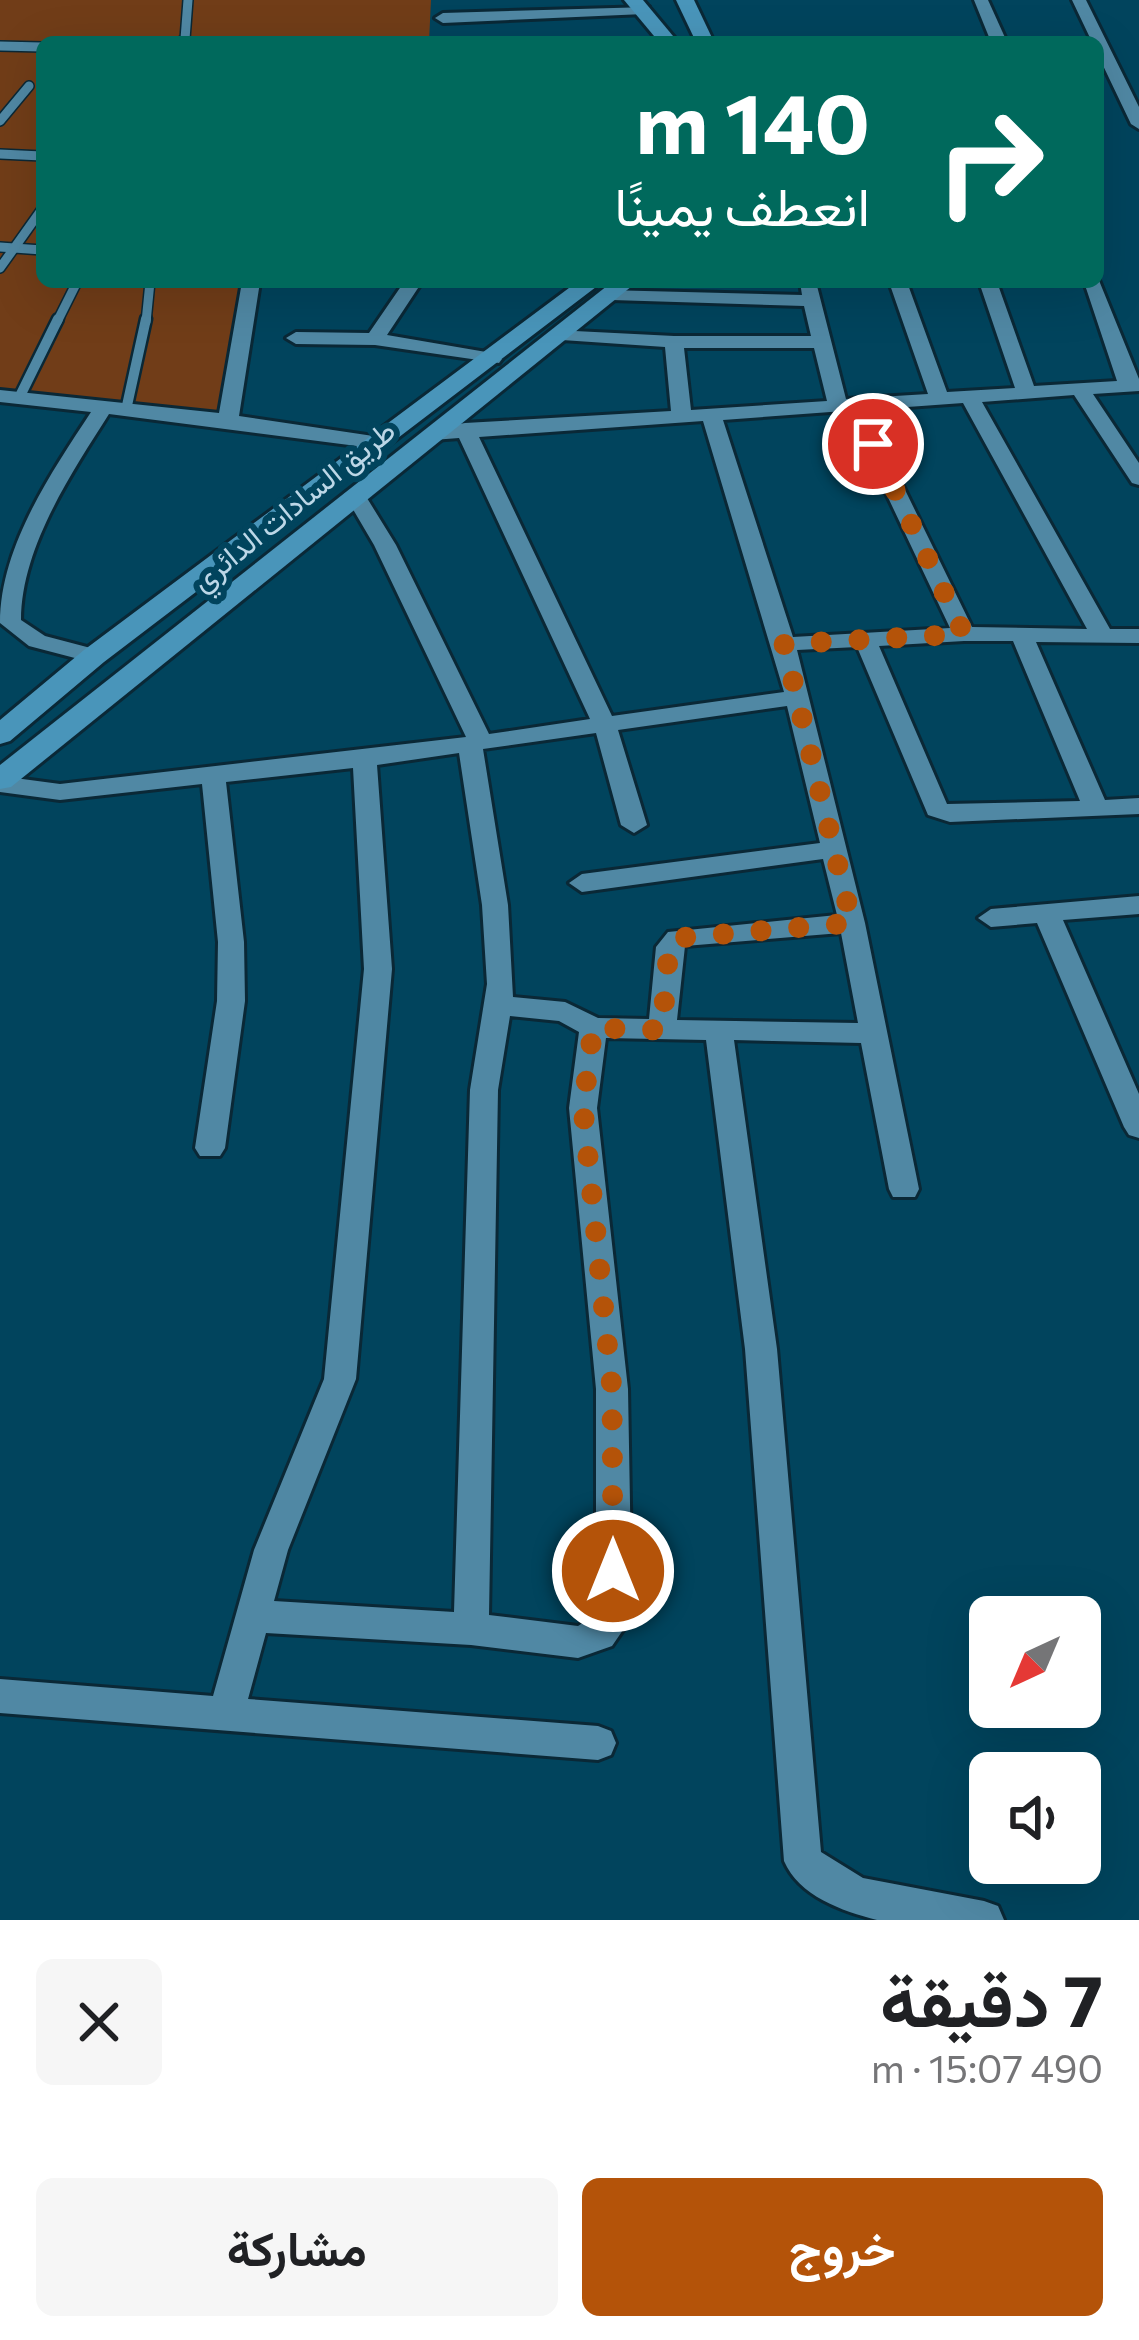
<!DOCTYPE html>
<html lang="ar">
<head>
<meta charset="utf-8">
<style>
	:root { --surface:#fff; --page:#f6f6f6; --text:#202124; --muted:#757577; --accent:#b45309 }
	body { margin:0; font-family:Commissioner,Vazirmatn,sans-serif; background:var(--page); color:var(--text); direction:rtl; height:100vh; display:flex; flex-direction:column; font-size:45px; white-space:nowrap }
	* { box-sizing:border-box; margin:0 }
	p { font-size:39px; color:var(--muted) }
	.icon { flex:none; width:66px; height:66px; fill:none; stroke:currentColor; stroke-width:2; stroke-linecap:round; stroke-linejoin:round }
	.map { position:relative; height:1920px; overflow:hidden; direction:ltr }
	.details { display:flex; flex-direction:column; background:var(--surface); flex:1 }
	.details>* { flex:none }
	.hud { position:absolute; left:36px; top:36px; width:1068px; height:252px; border-radius:18px; box-shadow:0 12px 48px #0002; direction:rtl; background:#00695c; color:#fff; overflow:hidden }
	.needle { width:78px; rotate:224deg }
	.tools { position:absolute; left:969px; top:1596px; display:grid; gap:24px }
	.tools a { display:grid; place-items:center; width:132px; height:132px; border-radius:18px; background:var(--surface); box-shadow:0 12px 48px #0002; font-size:60px }
	.pin { position:absolute; display:grid; place-items:center; width:102px; height:102px; color:#fff; margin:-51px; border:6px solid #fff; border-radius:50%; box-shadow:0 3px 12px #0007 }
	.me { position:absolute; width:132px; margin:-66px; rotate:0deg; stroke-linejoin:round; filter:drop-shadow(0 0 9px #0008) }
	.turn { display:flex; align-items:center; gap:42px; height:252px; padding:0 36px; font-size:54px }
	.turn .icon { width:156px; height:156px; stroke-width:2.5 }
	.turn b { display:block; font-size:84px; line-height:102px }
	.round { display:grid; place-items:center; flex:none; width:126px; height:126px; border-radius:18px; background:var(--page) }
	.overview { display:flex; align-items:center; justify-content:space-between; height:204px; padding:0 36px }
	h1 { font-size:72px; font-weight:700; line-height:90px }
	.cta { display:flex; gap:24px; margin-top:auto; padding:24px 36px }
	.cta a { flex:1; height:138px; border-radius:18px; background:var(--accent); color:#fff; font-size:48px; font-weight:700; line-height:138px; text-align:center }
	.cta a+a { background:var(--page); color:var(--text) }
	.map>svg:first-child { display:block }
</style>
</head>
<body>
<div class="map">
<svg width="1139" height="1920" viewBox="0 0 1139 1920">
	<rect width="100%" height="100%" fill="#01445d"/>
	<path fill="#713d18" d="M0 0H431L429 42H42V282H242L223 404 210 416 0 394Z"/>
	<g fill="none" stroke-linecap="round" stroke-linejoin="round">
		<defs>
			<g id="service-far1">
				<path d="M180 42 185 39 188 0"/>
				<path d="M0 46 42 47"/>
				<path d="M0 121 29 86"/>
				<path d="M0 154 42 156"/>
				<path d="M0 247 42 250"/>
				<path d="M0 268 42 209"/>
				<path d="M57 322 77 282"/>
				<path d="M146 322 150 282"/>
			</g>
			<g id="service">
				<path d="M19 398 58 319"/>
				<path d="M126 410 146 319"/>
			</g>
			<g id="minor">
				<path d="M974 0H988L1007 42H991Z"/>
				<path d="M1072 0H1086L1139 107V129L1131 124 1098 55V42H1092Z"/>
				<path d="M649 7V13L644 14 443 23 435 18 443 13Z"/>
				<path d="M1098 278 1139 379V391L1093 394 1139 463V485L1132 483 1074 395 982 402 1110 629H1139V643L1036 642 1105 800 1139 798V814L950 822 928 815 857 647 797 650 865 923 919 1189 915 1197H893L889 1189 861 1043 734 1040 777 1349 821 1852 863 1878 984 1901 998 1906 1004 1920H877C842 1911 799 1896 784 1861L745 1349 706 1040 606 1038 597 1108 628 1389 632 1617 612 1646 578 1658 471 1645 266 1633 248 1699 598 1726 611 1731 616 1743 611 1755 598 1760 0 1713V1679L213 1696 254 1550 324 1379 364 969 353 768 226 782 244 942 245 1001 225 1148 220 1156H200L195 1148 217 1001 218 942 202 784 60 800 0 792V776L60 784 466 737 374 545 344 494 355 488 362 490 396 545 489 734 590 719 459 438 433 440 423 434 426 430 465 423 671 411 665 347 562 340 552 334 555 330 674 336H811L804 306 612 300 605 298V290L802 295 800 282H816L846 399 928 394 889 282H907L947 392 1015 388 979 282H997L1034 386 1117 381 1084 282H1098ZM684 348H814L827 401 691 410ZM963 403 1087 629 972 627 866 410ZM844 411H847L950 628 793 637 723 420ZM703 421 784 692 612 716 479 437ZM964 641H1013L1080 801 947 804 879 646ZM787 706 820 843 582 874 569 883 582 892 823 859 837 915 668 932 656 947 649 1019 598 1018 565 1002 513 997 508 905 483 749 596 733 621 825 634 833 647 825 618 730ZM459 753 482 905 487 984 470 1090 454 1612 274 1601 288 1550 356 1379 392 969 377 765ZM841 933 858 1023 677 1020 685 946ZM510 1016 559 1021 579 1032 569 1108 596 1389V1614L578 1626 489 1615 498 1090Z"/>
				<path d="M242 282H260L239 416 380 437 390 443 380 449 109 414C72 472 21 548 21 620L45 636 102 651 106 656 94 663 29 646 0 623C0 547 51 473 91 412L0 402V390L219 413Z"/>
				<path d="M404 282H422L387 335 492 353 502 359 499 363 375 345 296 344 286 338 296 332 369 333Z"/>
				<path d="M1139 896V914L1063 920 1139 1094V1138L1129 1135 1124 1127 1037 923 991 927 978 918 991 909Z"/>
			</g>
			<g id="trunk">
				<path d="M624 0H643L678 42H659Z"/>
				<path d="M676 0H694L714 42H696Z"/>
				<path d="M577 282H592L596 287 104 662 10 741 0 744V720L84 650Z"/>
				<path d="M612 282H637L11 787 0 789V765Z"/>
			</g>
		</defs>
		<use href="#service-far1" stroke="#0a2836" stroke-width="12"/>
		<use href="#service" stroke="#0a2836" stroke-width="15"/>
		<use href="#minor" stroke="#0a2836" stroke-width="6"/>
		<use href="#trunk" stroke="#0a2836" stroke-width="6"/>
		<use href="#service-far1" stroke="#5088a4" stroke-width="9"/>
		<use href="#service" stroke="#5088a4" stroke-width="10"/>
		<use href="#minor" fill="#5088a4" fill-rule="evenodd"/>
		<use href="#trunk" fill="#4995ba" fill-rule="evenodd"/>
	</g>
	<g fill="none" stroke-linecap="round" stroke-linejoin="round">
		<path stroke="#b45309" stroke-width="21" stroke-dasharray="0 37.8" d="M613 1571 612 1389 583 1108 593 1028 662 1030 669 947 677 938 852 923 784 644 964 634 873 444"/>
	</g>
	<g text-anchor="middle" dominant-baseline="central" stroke-width="12" stroke-linejoin="round" paint-order="stroke">
		<g font-size="30" fill="#bcd7e7" stroke="#01445d">
			<text transform="translate(292 504) rotate(-39)">طريق السادات الدائري</text>
		</g>
	</g>
</svg>
<div class="tools">
<a><svg class="needle" viewBox="-14 -14 28 28"><path d="M0-13l5 13h-10z" fill="#e53935"/><path d="M0 13l5-13h-10z" fill="#757577"/></svg></a>
<a><svg class="icon" aria-label="sound" viewBox="0 0 24 24"><path d="M4 9h4l5-4v14l-5-4H4zM17 9q2 3 0 6"/></svg></a>
</div>
<div class="pin" style="left:873px;top:444px;background:#d93025"><svg class="icon" aria-label="arrive" viewBox="0 0 24 24"><path d="M6 21V4h12l-3 4 3 4H6"/></svg></div>
<svg class="me" style="left:613px;top:1571px" viewBox="-20 -20 40 40"><circle r="17" fill="#b45309" stroke="#fff" stroke-width="3"/><path d="M0-11L8 9 0 5-8 9z" fill="#fff"/></svg>
<div class="hud">
<div class="turn"><svg class="icon" aria-label="right" viewBox="0 0 24 24"><path d="M7 20v-9h11M14 6l5 5-5 5"/></svg><div><b>140 m</b>انعطف يمينًا</div></div>
</div>
</div>
<section class="details">
<div class="overview"><div><h1>7 دقيقة</h1><p>490 m · 15:07</p></div><a class="round"><svg class="icon" aria-label="close" viewBox="0 0 24 24"><path d="M6 6l12 12M18 6L6 18"/></svg></a></div>
<div class="cta"><a>خروج</a><a>مشاركة</a></div>
</section>
</body>
</html>
